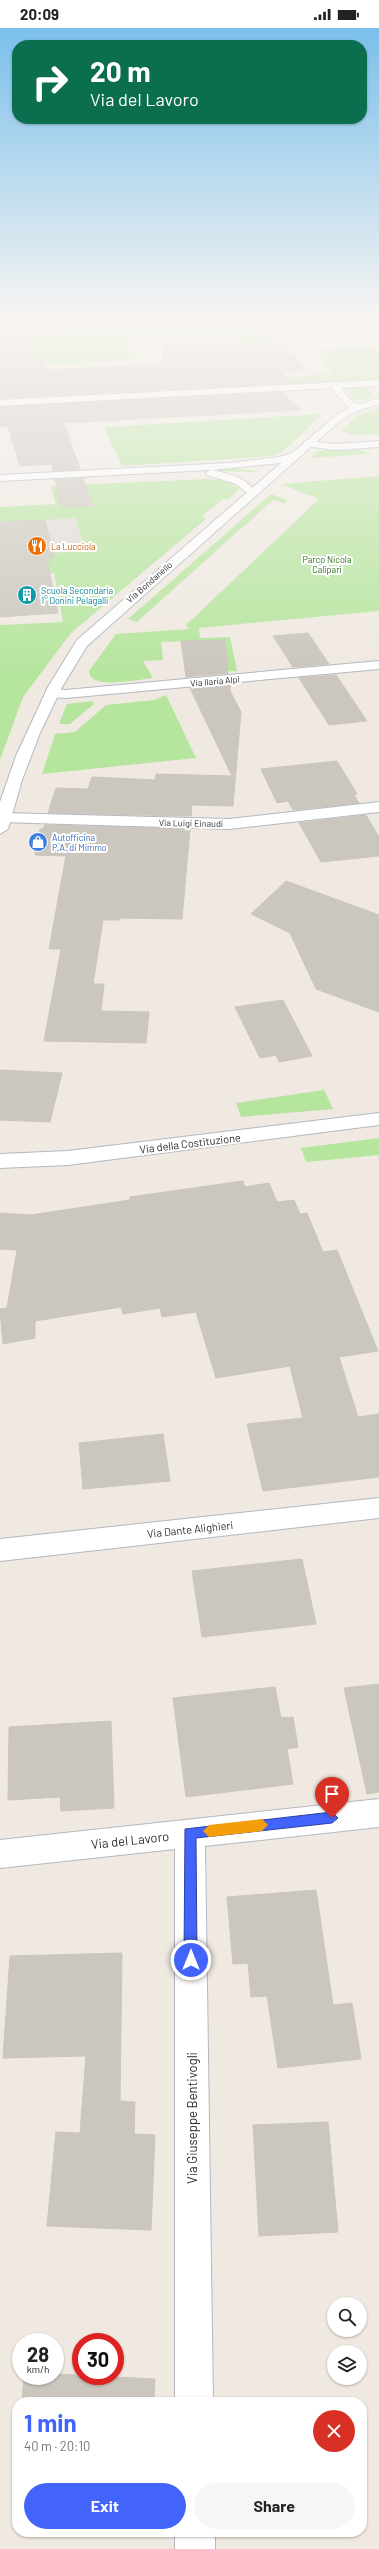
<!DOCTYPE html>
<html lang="en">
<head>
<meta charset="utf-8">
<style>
	:root { --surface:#fff; --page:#f6f6f6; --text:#222; --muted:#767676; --accent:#4264fb }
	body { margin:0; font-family:Barlow,sans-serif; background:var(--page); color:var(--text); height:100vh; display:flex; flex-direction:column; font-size:15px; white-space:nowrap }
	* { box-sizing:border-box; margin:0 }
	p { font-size:13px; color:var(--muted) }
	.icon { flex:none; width:22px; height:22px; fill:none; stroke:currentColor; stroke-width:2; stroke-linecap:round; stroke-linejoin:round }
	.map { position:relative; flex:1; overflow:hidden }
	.details { position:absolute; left:12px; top:2369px; width:355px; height:140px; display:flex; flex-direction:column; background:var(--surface); border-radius:16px; box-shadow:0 1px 3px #0004 }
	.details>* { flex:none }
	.hud { position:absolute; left:12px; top:12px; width:355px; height:84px; border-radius:16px; box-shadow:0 1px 3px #0004; background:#0b6e4f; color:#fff; overflow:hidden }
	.controls { position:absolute; left:327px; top:2269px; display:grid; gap:8px }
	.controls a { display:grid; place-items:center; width:40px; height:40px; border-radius:50%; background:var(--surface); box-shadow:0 1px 3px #0004; font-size:20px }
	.speed { position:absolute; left:12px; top:2305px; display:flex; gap:8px; font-size:20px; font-weight:700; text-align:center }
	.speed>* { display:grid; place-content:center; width:52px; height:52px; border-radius:50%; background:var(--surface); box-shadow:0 1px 3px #0004; line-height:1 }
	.speed small { font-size:10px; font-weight:400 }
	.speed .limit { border:6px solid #d22; background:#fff; color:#111 }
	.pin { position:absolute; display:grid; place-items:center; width:34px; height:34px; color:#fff; margin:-41px -17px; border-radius:50% 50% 50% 0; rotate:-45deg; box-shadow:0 0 4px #0007 }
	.pin .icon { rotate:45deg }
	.me { position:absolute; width:44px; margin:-22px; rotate:0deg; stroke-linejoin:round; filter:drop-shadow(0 0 3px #0008) }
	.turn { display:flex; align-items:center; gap:14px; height:84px; padding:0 12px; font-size:18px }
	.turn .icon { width:52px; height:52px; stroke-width:2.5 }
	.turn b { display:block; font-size:28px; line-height:34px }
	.round { display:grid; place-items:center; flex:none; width:42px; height:42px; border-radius:21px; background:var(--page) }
	.summary { display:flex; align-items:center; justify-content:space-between; height:68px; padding:0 12px }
	h1 { font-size:24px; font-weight:700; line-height:30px; color:var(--accent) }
	.primary-button { display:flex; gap:8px; margin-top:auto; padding:8px 12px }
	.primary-button a { flex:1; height:46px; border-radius:24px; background:var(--accent); color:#fff; font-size:16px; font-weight:700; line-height:46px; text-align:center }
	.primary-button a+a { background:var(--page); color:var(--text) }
	.status { display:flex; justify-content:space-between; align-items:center; height:28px; padding:0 20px; background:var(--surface); direction:ltr }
	.status svg { height:11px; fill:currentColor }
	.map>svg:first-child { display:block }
</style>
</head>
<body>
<div class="status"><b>20:09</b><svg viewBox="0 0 49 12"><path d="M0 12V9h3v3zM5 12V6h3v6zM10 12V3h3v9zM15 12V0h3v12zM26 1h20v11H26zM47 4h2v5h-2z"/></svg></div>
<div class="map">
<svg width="379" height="2521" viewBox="0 0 379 2521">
	<rect width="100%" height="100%" fill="#efe9e1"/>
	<path fill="#f0e6d1" d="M122 307 240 310 271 356 155 363Z"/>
	<g fill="#b6e59e">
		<path d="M58 292H139L140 295 336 292 261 296 259 297 272 315 255 316 277 349 333 346 316 322 379 319V352L274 358 240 310 122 307 138 332 0 339V306L60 304Z"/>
		<path d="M365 358 375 369 363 373 355 372 345 359Z"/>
		<path d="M379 380V406L353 407 341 403 357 388Z"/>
		<path d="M323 386 282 424 273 428 122 438 104 399Z"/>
		<path d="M356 420 371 426 311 430 317 423Z"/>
		<path d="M233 440 261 444 207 443 124 446Z"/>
		<path d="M379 448V583L199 600 200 610 230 609 237 643 218 644 221 612 161 614 163 632 143 633 153 650C140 651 89 663 89 643L116 606 189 601 186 597 319 471 281 456Z"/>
		<path d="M207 451 228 453 239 461 228 472 223 471 201 489 207 490 71 605 23 669 0 732V597L63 594 54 545 0 548V479L56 476 51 458Z"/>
		<path d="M271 466 287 472 284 475 273 472 137 594 128 591Z"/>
		<path d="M166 667 196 730 42 746 55 706 75 704 106 677 155 672Z"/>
		<path d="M92 673 94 676 70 696H59L67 676Z"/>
		<path d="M324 1062 333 1081 241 1089 236 1075Z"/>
		<path d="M379 1110V1127L306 1134 301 1120Z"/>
	</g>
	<path fill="#dfdcd8" d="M76 490 85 523 53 525 47 518 41 492Z"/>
	<g fill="#cbc7bf" stroke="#cbc5ba">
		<path d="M0 292H19L46 342 162 336 165 315 285 316 305 342 283 344 291 355 272 354 274 356 0 370Z"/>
		<path d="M282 364 301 382 64 395 80 441 53 443 52 436 20 438 8 398 0 399V379Z"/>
		<path d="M83 450 93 478 61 479 55 452Z"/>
		<path d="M45 492 54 530 47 531 58 585 0 589V494Z"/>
		<path d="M308 605 329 636 293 639 273 608Z"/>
		<path d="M225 612 228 645 186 649 181 613Z"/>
		<path d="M336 647 367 693 329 697 299 650Z"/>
		<path d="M230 656V663L241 684 233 778 192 777 191 788 48 785 56 760 88 761 92 749 155 752 156 746 232 748 190 660Z"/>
		<path d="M337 733 357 766 354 767 359 775 293 782 288 773 277 775 261 741Z"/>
		<path d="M366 787 379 809V828L321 834 299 795Z"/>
		<path d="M45 797 190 801 182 891 120 890 119 892H103L93 956H104L101 983 149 984 146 1015 44 1013 61 921H49L66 828 35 827 40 801H43Z"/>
		<path d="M286 853 379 887V984L316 961 290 905 251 886Z"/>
		<path d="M283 972 312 1028 279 1034 276 1027 260 1030 235 979Z"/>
		<path d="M0 1042 62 1045 50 1094 0 1092Z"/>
		<path d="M243 1153 245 1159 269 1155 277 1174 294 1172 300 1186 307 1185 323 1224 337 1222 378 1323 339 1329 358 1389 379 1386V1449L263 1463 247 1396 303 1390 290 1338 216 1350 196 1284 162 1289 160 1280 123 1286 121 1279 35 1293V1310L3 1316 0 1281 7 1280 17 1222 0 1221V1185L31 1187 130 1172V1169Z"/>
		<path d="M163 1406 170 1453 83 1461 79 1415Z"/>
		<path d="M302 1531 316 1596 202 1609 192 1543Z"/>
		<path d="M379 1656V1764L367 1766 344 1660Z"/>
		<path d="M275 1659 281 1690 293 1689 298 1719 287 1721 293 1756 186 1769 173 1670Z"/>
		<path d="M111 1693 114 1780 61 1783 60 1769 8 1772 9 1699Z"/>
		<path d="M316 1862 333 1977 352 1975 361 2031 278 2040 267 1968 251 1969 248 1935 233 1936 227 1869Z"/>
		<path d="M122 1925 120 2073 135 2074 134 2106 155 2107 151 2202 47 2198 56 2104 80 2105 86 2028 3 2030 10 1928Z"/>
		<path d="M328 2094 338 2204 259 2208 253 2097Z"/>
		<path d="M55 2346 155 2351 154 2374H22L24 2348Z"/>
	</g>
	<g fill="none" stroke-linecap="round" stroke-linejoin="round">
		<defs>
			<g id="street">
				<path d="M379 352V358L341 360 353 374 361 378V382C348 385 339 369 332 360L0 378V372Z"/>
				<path d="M308 413 337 416 379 413V419L337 422 304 418V414Z"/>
				<path d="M296 424 301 427 300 429 280 435 212 442C231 446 246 449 257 466L252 469 236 456 207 447 206 445 210 442 0 453V447L229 435 279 429Z"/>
				<path d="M379 633V641L66 670 52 669 45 665 52 661 66 662Z"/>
				<path d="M379 774V784L229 801 0 794V786L3 785 229 791Z"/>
				<path d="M379 1470V1490L0 1533V1511Z"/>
				<path d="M379 1771V1799L205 1818 213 2374H175V1821L0 1840V1812Z"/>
				<rect x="175" y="2504" width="40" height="17"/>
			</g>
			<g id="secondary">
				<path d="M379 370V376L357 383 340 393 87 618 62 659 40 705 22 752 8 801 0 806V774L16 728 48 659 77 612 334 389 351 379Z"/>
				<path d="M379 1085V1097L68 1137 0 1140V1126L68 1123Z"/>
			</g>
		</defs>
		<use href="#street" stroke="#b4b7c1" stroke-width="2"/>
		<use href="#secondary" stroke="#b4b7c1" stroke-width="2"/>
		<use href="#street" fill="#fff" fill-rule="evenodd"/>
		<use href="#secondary" fill="#fff" fill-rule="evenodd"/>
	</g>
	<linearGradient id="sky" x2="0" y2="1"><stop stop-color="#7abfeb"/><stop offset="0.45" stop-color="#f8f5f2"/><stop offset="1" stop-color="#f8f5f2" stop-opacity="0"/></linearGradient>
	<rect width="379" height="645" fill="url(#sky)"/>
	<path fill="#4264fb" stroke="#2b41a3" d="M332 1784 338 1790 332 1795 196 1810 197 1932 195 1936 191 1938 186 1936 184 1932 185 1801Z"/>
	<path fill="#f59e0b" d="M262 1791 268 1797 262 1803 209 1809 203 1803 209 1797Z"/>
	<defs>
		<symbol id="restaurant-disc" viewBox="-11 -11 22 22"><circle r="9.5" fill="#e8710a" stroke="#fff"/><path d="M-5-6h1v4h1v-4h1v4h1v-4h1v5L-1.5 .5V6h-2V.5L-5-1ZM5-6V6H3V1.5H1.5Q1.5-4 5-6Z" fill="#fff"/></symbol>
		<symbol id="building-disc" viewBox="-11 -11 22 22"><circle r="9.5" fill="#0f9aa8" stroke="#fff"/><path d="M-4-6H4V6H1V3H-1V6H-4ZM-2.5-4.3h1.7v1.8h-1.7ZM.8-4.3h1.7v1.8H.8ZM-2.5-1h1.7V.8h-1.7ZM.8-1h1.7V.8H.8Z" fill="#fff"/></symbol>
		<symbol id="shop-disc" viewBox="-11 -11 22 22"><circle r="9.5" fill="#3f7fe0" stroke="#fff"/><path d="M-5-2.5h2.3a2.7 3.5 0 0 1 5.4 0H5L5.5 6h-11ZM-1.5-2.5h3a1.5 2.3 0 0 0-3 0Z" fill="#fff"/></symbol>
	</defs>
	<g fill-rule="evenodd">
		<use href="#restaurant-disc" x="26" y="507" width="22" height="22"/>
		<use href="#building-disc" x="16" y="556" width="22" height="22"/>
		<use href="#shop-disc" x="27" y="803" width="22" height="22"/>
	</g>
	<g text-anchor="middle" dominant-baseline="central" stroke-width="4" stroke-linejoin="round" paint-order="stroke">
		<g font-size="9" fill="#c56008" stroke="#fff" text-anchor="start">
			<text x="51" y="518">La Lucciola</text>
		</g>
		<g font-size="9" fill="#2c6e1b" stroke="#fff">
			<text x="327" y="531">Parco Nicola<tspan x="327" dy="10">Calipari</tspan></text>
		</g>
		<g font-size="9" fill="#2e2e2e" stroke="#fff">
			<text transform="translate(149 554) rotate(-41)">Via Bondanello</text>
			<text transform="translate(215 653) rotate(-5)">Via Ilaria Alpi</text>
			<text transform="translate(191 795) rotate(1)">Via Luigi Einaudi</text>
		</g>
		<g font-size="9" fill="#0d838f" stroke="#fff" text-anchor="start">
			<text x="41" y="562">Scuola Secondaria<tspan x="41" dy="10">1° Donini Pelagalli</tspan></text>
		</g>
		<g font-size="9" fill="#366cbe" stroke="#fff" text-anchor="start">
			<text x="52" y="809">Autofficina<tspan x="52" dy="10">P.A. di Mimmo</tspan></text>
		</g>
		<g font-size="11" fill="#2e2e2e" stroke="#fff">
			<text transform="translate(190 1115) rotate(-7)">Via della Costituzione</text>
			<text transform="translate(190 1501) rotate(-6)">Via Dante Alighieri</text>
		</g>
		<g font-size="13" fill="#2e2e2e" stroke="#fff">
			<text transform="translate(130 1812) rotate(-6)">Via del Lavoro</text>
			<text transform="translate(192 2090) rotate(-90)">Via Giuseppe Bentivogli</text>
		</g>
	</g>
</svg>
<div class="controls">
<a><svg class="icon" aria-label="search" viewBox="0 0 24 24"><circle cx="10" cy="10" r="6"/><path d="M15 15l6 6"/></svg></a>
<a><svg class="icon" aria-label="layers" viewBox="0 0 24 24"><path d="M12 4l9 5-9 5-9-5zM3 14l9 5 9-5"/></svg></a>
</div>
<div class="speed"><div>28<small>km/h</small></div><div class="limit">30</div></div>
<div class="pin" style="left:332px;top:1790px;background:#d93025"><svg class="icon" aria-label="arrive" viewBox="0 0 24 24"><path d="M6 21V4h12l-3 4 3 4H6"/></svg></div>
<svg class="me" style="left:191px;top:1932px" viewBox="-20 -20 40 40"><circle r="17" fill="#4264fb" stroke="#fff" stroke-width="3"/><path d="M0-11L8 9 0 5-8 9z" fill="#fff"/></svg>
<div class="hud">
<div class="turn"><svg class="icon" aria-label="right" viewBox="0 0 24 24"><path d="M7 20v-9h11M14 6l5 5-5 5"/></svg><div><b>20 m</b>Via del Lavoro</div></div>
</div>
<section class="details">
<div class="summary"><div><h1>1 min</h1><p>40 m · 20:10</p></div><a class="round" style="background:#d93025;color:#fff"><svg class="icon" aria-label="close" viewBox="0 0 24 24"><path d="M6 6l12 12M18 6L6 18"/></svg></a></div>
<div class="primary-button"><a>Exit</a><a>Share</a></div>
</section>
</div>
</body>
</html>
